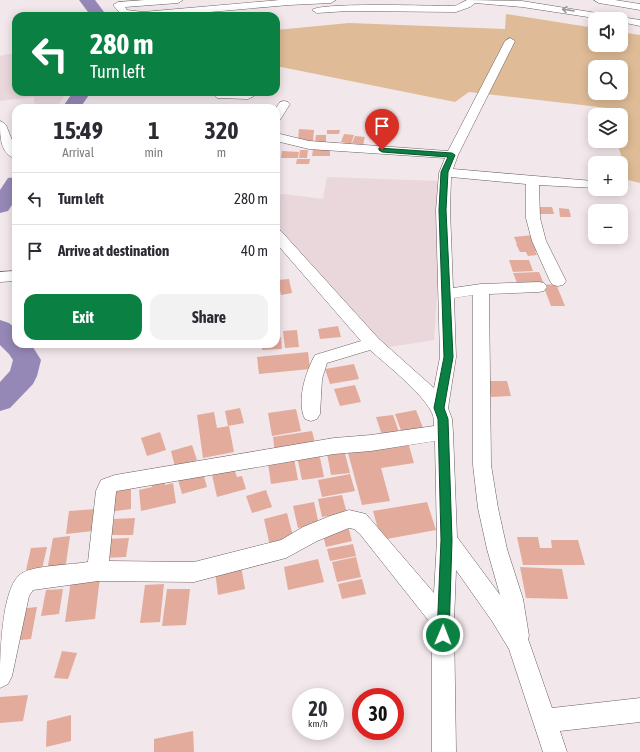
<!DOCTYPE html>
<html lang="en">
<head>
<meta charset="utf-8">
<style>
	:root { --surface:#fff; --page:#f2f2f3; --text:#2b2b33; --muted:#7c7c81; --line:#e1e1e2; --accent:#0b8043 }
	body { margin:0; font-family:"Asap Condensed",sans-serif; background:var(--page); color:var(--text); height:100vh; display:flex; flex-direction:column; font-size:15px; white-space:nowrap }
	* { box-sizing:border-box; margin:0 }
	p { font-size:13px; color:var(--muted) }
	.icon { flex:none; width:22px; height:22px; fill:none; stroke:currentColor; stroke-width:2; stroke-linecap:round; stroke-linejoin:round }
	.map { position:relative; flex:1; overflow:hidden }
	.panel { position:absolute; left:12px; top:104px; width:268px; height:244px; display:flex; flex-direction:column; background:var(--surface); border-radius:12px; box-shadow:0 2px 10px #0003 }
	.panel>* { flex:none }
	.hud { position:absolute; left:12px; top:12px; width:268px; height:84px; border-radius:12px; box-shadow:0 2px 10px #0003; background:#0b8043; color:#fff; overflow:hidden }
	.controls { position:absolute; left:588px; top:12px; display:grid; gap:8px }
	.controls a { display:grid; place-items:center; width:40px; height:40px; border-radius:8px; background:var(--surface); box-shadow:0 2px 10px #0003; font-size:20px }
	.speed { position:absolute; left:292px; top:688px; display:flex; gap:8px; font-size:20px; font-weight:700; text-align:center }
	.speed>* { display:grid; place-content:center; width:52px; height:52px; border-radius:50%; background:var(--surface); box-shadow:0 2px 10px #0003; line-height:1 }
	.speed small { font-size:10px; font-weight:400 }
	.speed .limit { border:6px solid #d22; background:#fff; color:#111 }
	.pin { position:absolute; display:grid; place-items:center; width:34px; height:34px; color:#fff; margin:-41px -17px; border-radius:50% 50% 50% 0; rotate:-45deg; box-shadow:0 0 4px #0007 }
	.pin .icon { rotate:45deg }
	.me { position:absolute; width:44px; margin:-22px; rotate:1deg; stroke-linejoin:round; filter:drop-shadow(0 0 3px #0008) }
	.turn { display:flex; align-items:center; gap:14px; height:84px; padding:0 12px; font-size:18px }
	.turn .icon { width:52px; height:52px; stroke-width:2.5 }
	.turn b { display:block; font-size:28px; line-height:34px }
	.eta { display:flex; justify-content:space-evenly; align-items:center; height:68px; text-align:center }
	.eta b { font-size:24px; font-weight:700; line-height:28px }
	.primary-button { display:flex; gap:8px; margin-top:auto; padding:8px 12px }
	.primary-button a { flex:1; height:46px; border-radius:12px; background:var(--accent); color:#fff; font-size:16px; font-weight:700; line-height:46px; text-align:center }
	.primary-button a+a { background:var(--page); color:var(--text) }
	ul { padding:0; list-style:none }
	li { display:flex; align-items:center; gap:12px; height:52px; padding:0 12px; border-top:1px solid var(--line) }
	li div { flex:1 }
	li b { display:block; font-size:15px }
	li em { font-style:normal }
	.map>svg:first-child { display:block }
</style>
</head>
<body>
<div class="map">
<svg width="640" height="752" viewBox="0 0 640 752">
	<rect width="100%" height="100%" fill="#f2e7ea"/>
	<g fill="#e9d7db">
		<path d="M7 54H16V92H67L58 105 35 108 34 97 0 101V56Z"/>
		<path d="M327 177 439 181 440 253 434 340 377 349 276 235V196L283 194 323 199Z"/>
	</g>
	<path fill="#dfbc97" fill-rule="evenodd" d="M506 14 595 28V45H621V32L640 35V183L628 180 617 141H621V115H610L608 108 469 92 455 102 276 66V30L349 23 505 29ZM595 67H621V93H595Z"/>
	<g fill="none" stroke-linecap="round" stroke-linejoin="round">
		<g fill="#9588b6" fill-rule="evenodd">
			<path d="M79 0H95L107 16H91Z"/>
			<path d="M73 92H91L80 108H62Z"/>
			<path d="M16 177V199L8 211 0 213V190L8 178Z"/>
			<path d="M0 320 9 323 16 329V344H31L41 360 37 376 33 384 10 408 0 411V382L10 371 13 360 9 354 0 345Z"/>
		</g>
	</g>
	<g fill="#e3ab9c">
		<path d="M299 129 314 130 313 141H298Z"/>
		<path d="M327 130H340L339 134H327Z"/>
		<path d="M344 134 354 135 351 144 341 142Z"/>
		<path d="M316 135H326V142H315Z"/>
		<path d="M355 136 365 137 363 145 352 143Z"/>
		<path d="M300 150H308L307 158H299Z"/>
		<path d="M313 150H330V156H312Z"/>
		<path d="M282 151 299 152 298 158H281Z"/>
		<path d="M297 159H310L309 164H296Z"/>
		<path d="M535 207H552L554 214H537Z"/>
		<path d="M559 208 569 209 571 217H560Z"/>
		<path d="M533 235 541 251H535L537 255 528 256 526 252H520L516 244 530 243 517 244 514 237Z"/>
		<path d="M509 260H529L533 271 513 272Z"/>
		<path d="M539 272 544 284 518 285 513 273Z"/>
		<path d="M289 279 292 293 281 295 278 280Z"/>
		<path d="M556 284 565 306H551L543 285Z"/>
		<path d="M338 326 341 337 320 339 318 329Z"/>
		<path d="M297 330 299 347 285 348 283 331Z"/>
		<path d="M276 337H281L282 349 262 350V344H276Z"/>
		<path d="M308 352 310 369 259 374 257 357Z"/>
		<path d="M354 364 359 379 330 384 325 369Z"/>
		<path d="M487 381H507L511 396 491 397Z"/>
		<path d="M355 385 361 402 340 406 334 389Z"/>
		<path d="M240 408 244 423 228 426 225 411Z"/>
		<path d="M296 409 301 431 272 436 268 413Z"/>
		<path d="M416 410 425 433 403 436 395 414Z"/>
		<path d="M214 412 217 428 229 426 234 452 203 458 197 415Z"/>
		<path d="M393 415 400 435 383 438 376 417Z"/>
		<path d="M312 431 316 447 275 454 273 437Z"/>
		<path d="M160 432 166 450 147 456 141 438Z"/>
		<path d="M407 439 414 463 381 468 390 501 362 505 347 449Z"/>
		<path d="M192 445 197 460 175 467 171 451Z"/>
		<path d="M344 450 350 473 331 475 327 453Z"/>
		<path d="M319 453 324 477 302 480 297 456Z"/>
		<path d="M294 458 298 480 271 484 268 463Z"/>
		<path d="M234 469 237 477 242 476 246 489 217 497 212 475Z"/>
		<path d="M203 473 207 487 182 494 178 480Z"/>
		<path d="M350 474 355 491 322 497 318 480Z"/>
		<path d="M164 479 165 485 173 483 176 503 141 511 139 490 152 487V481Z"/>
		<path d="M131 489V509L108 512 109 492Z"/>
		<path d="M266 490 272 507 252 513 246 496Z"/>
		<path d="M342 495 347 513 322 517 318 499Z"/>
		<path d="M314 502 319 525 298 528 293 506Z"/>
		<path d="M427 502 436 530 381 540 373 511Z"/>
		<path d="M96 509 93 531 66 534 69 511Z"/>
		<path d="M287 513 294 540 270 546 264 519Z"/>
		<path d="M135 518 133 535H111L114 519Z"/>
		<path d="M348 526 352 541 326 547 322 531Z"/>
		<path d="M70 536 65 570 47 571 53 538Z"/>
		<path d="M517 537H538L540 548H552L551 540H578L585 565H523Z"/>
		<path d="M129 538 126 557 102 558 106 539Z"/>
		<path d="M353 544 356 556 330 561 327 549Z"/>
		<path d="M47 547 42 569 26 570 31 548Z"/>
		<path d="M356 557 361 577 337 582 332 562Z"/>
		<path d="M318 559 324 582 288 590 284 567Z"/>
		<path d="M241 565 245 589 218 595 215 571Z"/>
		<path d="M520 567 562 569 568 599 526 598Z"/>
		<path d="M100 577 95 619 65 622 71 580Z"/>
		<path d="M362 579 366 594 342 599 338 584Z"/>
		<path d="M164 584 160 622 140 623 145 585Z"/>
		<path d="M63 589 59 614 41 616 46 590Z"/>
		<path d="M167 589H190L186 625 162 626Z"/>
		<path d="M37 607 31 639 10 641 17 609Z"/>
		<path d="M62 651 77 653 68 679 54 678Z"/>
		<path d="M28 695 23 721 0 723V697Z"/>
		<path d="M71 715V741L46 747 47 721Z"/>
		<path d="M193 731 194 752H154V739Z"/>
	</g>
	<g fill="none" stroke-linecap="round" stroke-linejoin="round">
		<defs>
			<g id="minor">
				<path d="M145 0H183L178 3 125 7 127 10 143 12 280 0H336L331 3 289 5 164 16 124 15 121 14 113 5 118 2Z"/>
				<path d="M467 0 522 1 640 20V26L621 22V19H601L522 7 475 3 470 7 456 12 348 11 317 13 312 10C320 2 436 6 455 6Z"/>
				<path d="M594 0H615L640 4V10L599 3Z"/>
				<path d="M510 38 515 41 458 155 453 169 593 181 595 182V188L539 185 540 218 546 241 566 281 563 285 558 286 553 285 550 281 532 241 526 218V184L451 177 450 210 453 288 481 284 539 282 544 283 547 287 544 291 539 292 489 294 491 465 498 508 507 549 523 599 529 636 528 639 552 708 640 698V722L560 731 567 752H543L509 649 492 621 456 570 454 621 456 752H432V625L360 534 354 529 349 528 317 541 286 558 194 582 98 581 33 590 29 596 12 676 8 684 0 688C0 663 0 586 22 573 37 565 70 565 88 562L96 491 101 480 115 475 334 438 371 435 434 426C434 421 434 416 431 411 420 391 388 366 370 350L327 363 322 379 320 414 317 419 311 421 305 419C296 401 306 371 315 355L361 341 276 243V230L281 231 379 339 434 388 440 357 436 210 439 173 445 158 309 149 276 141V133L309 141 448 151 505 41ZM473 295V465L478 508 487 549 500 595 457 537 453 432 452 419 448 408 456 357 454 298ZM435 441 437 540 434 593 366 514 349 510 330 516 303 527 281 540 194 562 109 561 116 492 117 491 334 454 371 451Z"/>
				<path d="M221 93H248L254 96 248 99 217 98 215 96 217 94Z"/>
				<path d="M284 101 288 102 290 104 280 120 276 121V108L280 102Z"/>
				<path d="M0 121 4 123 6 125 16 150V159C0 154 0 137 0 121Z"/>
				<path d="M16 271V281L0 282V272Z"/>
			</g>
		</defs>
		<use href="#minor" stroke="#696062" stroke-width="1"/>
		<use href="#minor" fill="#fff" fill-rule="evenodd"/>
	</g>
	<defs><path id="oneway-shaft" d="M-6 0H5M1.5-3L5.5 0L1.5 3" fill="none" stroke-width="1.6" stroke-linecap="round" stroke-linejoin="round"/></defs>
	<use stroke="#9a9898" href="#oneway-shaft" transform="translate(568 10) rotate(-172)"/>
	<path fill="#0b8043" stroke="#07532c" d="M379 148 452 153 455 155 448 172 446 210 453 357 444 408 448 419 452 540 449 635 448 640 443 641 439 640 437 635 441 540 438 419 434 408 444 357 439 210 441 172 448 157 382 152 379 150Z"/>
</svg>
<div class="controls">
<a><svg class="icon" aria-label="sound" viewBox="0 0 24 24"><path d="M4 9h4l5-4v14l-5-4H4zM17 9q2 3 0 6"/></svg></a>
<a><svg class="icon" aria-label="search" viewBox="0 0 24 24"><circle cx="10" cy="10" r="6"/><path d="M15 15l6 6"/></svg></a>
<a><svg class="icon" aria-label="layers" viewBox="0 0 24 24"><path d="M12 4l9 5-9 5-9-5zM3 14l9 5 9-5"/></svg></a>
<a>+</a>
<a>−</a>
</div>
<div class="speed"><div>20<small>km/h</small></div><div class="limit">30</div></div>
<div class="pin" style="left:382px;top:150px;background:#d93025"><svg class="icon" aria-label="arrive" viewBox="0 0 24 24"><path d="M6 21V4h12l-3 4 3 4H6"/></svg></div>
<svg class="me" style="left:443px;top:635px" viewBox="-20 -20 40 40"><circle r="17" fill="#0b8043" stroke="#fff" stroke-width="3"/><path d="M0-11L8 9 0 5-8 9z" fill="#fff"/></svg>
<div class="hud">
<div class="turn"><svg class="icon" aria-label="left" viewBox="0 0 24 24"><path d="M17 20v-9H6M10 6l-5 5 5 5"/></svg><div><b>280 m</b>Turn left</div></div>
</div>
<section class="panel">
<div class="eta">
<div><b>15:49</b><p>Arrival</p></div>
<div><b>1</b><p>min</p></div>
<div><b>320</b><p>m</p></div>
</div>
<ul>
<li><svg class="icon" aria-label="left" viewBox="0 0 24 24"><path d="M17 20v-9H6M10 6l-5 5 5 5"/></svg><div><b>Turn left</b></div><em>280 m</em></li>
<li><svg class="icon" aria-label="arrive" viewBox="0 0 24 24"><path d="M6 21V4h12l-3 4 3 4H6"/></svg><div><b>Arrive at destination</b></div><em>40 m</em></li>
</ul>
<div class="primary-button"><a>Exit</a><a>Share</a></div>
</section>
</div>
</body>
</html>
